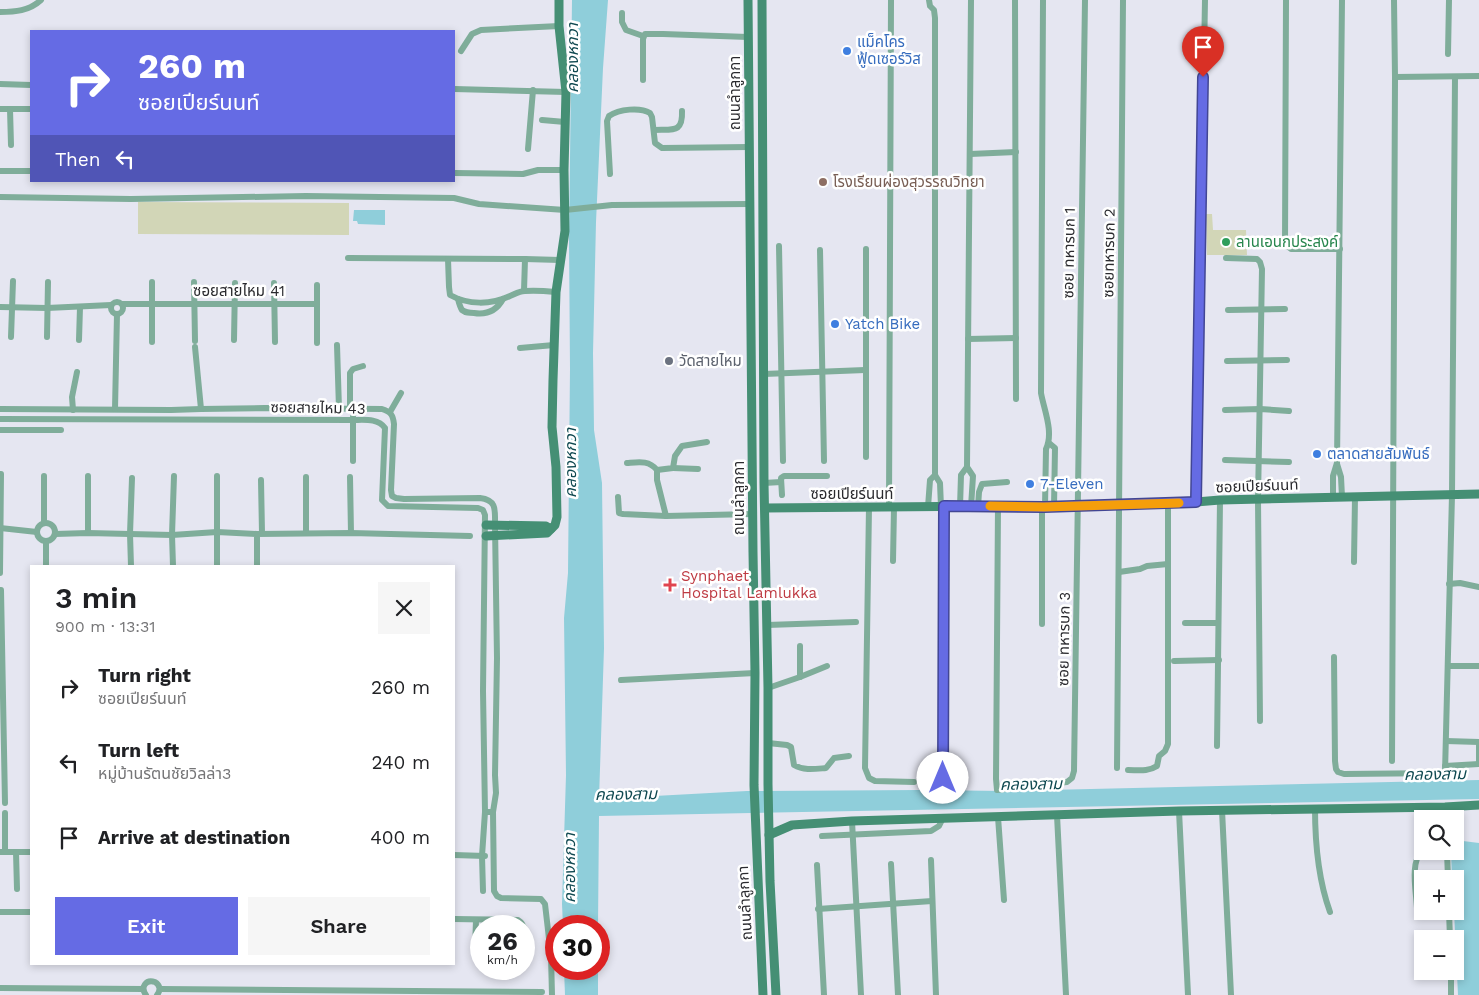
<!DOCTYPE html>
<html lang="en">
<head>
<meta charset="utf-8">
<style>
	:root { --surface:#fff; --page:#f6f6f6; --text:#202124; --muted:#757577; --accent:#656be4 }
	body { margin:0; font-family:"Work Sans","Noto Sans Thai",sans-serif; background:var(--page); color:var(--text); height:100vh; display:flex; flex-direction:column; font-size:19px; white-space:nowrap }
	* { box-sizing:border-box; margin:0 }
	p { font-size:16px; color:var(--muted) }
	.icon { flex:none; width:28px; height:28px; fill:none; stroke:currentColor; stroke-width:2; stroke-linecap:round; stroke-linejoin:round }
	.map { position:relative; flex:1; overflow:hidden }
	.sheet { position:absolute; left:30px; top:565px; width:425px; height:400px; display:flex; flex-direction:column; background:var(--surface); border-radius:0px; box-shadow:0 2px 8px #0003 }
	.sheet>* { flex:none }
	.banner { position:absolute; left:30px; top:30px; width:425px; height:152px; border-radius:0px; box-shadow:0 2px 8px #0003; background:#656be4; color:#fff; overflow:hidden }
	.controls { position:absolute; left:1414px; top:810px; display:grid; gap:10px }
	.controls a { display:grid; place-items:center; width:50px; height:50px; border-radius:0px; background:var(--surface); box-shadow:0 2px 8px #0003; font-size:25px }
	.speed { position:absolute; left:470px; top:915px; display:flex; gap:10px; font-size:25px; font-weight:700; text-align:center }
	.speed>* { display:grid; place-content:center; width:65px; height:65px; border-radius:50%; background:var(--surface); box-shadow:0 2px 8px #0003; line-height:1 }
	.speed small { font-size:12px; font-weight:400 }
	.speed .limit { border:8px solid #d22; background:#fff; color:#111 }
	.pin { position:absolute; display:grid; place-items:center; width:42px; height:42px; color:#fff; margin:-51px -21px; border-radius:50% 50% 50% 0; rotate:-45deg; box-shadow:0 0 5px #0007 }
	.pin .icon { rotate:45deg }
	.me { position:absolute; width:55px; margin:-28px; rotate:0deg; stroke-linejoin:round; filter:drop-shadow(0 0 4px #0008) }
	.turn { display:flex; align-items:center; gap:18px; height:105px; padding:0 25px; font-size:22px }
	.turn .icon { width:65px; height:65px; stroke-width:2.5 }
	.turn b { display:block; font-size:35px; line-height:42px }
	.then { display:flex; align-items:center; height:48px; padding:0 25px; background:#0003; gap:10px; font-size:19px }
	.round { display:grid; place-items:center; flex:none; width:52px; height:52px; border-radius:0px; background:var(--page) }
	.overview { display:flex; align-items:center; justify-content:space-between; height:85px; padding:0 25px }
	h1 { font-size:30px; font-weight:600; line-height:38px }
	.action { display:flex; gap:10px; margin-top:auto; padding:10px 25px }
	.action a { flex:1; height:58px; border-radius:0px; background:var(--accent); color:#fff; font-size:20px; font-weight:600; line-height:58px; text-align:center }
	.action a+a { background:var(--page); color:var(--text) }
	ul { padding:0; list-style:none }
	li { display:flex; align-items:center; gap:15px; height:75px; padding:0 25px }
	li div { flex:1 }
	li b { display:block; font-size:19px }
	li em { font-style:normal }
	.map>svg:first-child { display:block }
</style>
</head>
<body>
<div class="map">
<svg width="1479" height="995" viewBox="0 0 1479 995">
	<rect width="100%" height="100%" fill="#e5e6f1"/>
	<g fill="#d2d6b7">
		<path d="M138 202 349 203V235L138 234Z"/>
		<path d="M1206 214H1212L1213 230H1246L1247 255H1207Z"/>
	</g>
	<g fill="#8fceda">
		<path d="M572 0H608L603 68 596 222 593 353 594 430 602 483 604 648 599 799 747 791 921 790 1004 791 1479 780V799L599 816 598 926H563L562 904 566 775 564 618 568 573 570 369 569 237Z"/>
		<path d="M354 210H385V225L358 224 357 221H353Z"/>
		<path d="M1455 840 1479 843V995H1458L1454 911H1455V879H1452L1451 851H1455Z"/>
		<path d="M564 969H598V995H565Z"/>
	</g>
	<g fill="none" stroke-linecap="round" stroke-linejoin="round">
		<g stroke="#7fad9a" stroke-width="6">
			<path d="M929 0 930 6 934 10 935 18V475L940 483 941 507"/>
			<path d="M1015 0 1016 399"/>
			<path d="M1043 0 1041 393C1044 410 1054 432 1046 449L1045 507"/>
			<path d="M1286 0 1285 244 1291 249H1340"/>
			<path d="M0 12C15 12 29 11 41 0"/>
			<path d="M622 13V22L626 30 643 36"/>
			<path d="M461 51 472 34 481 30 559 26"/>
			<path d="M1448 54 1449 0"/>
			<path d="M1395 77 1479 76"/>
			<path d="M643 80V39L645 34H663L748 37"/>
			<path d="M0 84 31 85"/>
			<path d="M454 89 566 92"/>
			<path d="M0 109H31"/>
			<path d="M10 109 11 145"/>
			<path d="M542 120 565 122"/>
			<path d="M654 130C672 129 683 134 682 111"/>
			<path d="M528 149 533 90"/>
			<path d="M970 154 1016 152"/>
			<path d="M0 171H31"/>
			<path d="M454 173 523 174 538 170H564"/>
			<path d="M610 174 607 121 609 116C619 109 640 107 650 113L652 117 655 143 662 148 749 147"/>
			<path d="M0 197 131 199 306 196 454 198 479 204 565 210 612 205 750 204"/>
			<path d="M779 246 783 461"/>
			<path d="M866 249V457"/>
			<path d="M820 250 824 461"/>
			<path d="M348 258 525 259 560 260"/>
			<path d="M1226 258 1257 259 1260 262 1262 269 1258 500 1260 721"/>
			<path d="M448 259 449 287 450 295C468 305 491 305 510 296 515 294 519 291 525 291 535 290 546 291 556 292"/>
			<path d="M194 282 195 341"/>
			<path d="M274 283 275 342"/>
			<path d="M524 291 525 259"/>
			<path d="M458 299C459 303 460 307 462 310 466 313 469 313 474 313 487 315 497 310 503 299"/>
			<circle cx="117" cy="308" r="6"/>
			<path d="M122 304H317V343"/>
			<path d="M317 304V285"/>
			<path d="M0 307 47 308 111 305"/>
			<path d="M1228 310 1285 309"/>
			<path d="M11 337 13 281"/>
			<path d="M47 337 48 282"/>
			<path d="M968 339 1016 338"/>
			<path d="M79 340 80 307"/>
			<path d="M234 340 235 283"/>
			<path d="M152 342V282"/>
			<path d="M337 345 339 409"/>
			<path d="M195 347 201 409"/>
			<path d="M520 348 554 345"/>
			<path d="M1227 361 1287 360"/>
			<path d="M764 374 865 370"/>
			<path d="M0 409 171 410 201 409 264 408 382 409C391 412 393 415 394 424L391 490 392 496 396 498 404 499 480 498C497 500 495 510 495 525L497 658 495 775 496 793 493 812 494 891 497 896 501 898 541 899 545 904 551 956 552 995"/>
			<path d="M115 409 117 314"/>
			<path d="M350 409V373L353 369 363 366"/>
			<path d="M73 410 72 397 77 372"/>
			<path d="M1225 410 1260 409 1289 411"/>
			<path d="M390 412 401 393"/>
			<path d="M353 417V461"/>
			<path d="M0 419 353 420C364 420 378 418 385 428L382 500 388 506 478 508 483 510 485 515 483 691 485 812H493"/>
			<path d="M0 430H61"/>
			<path d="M1049 443 1055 448 1054 507"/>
			<path d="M1225 460 1289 462"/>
			<path d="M627 463C639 462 649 460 657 470"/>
			<path d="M1337 464 1341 477 1342 497"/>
			<path d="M967 467 971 0"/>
			<path d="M673 468 698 469"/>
			<path d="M217 476V566"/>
			<path d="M306 477V533"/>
			<path d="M350 477 351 533"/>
			<path d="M261 480 262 533"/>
			<path d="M764 483 781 482"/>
			<path d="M782 495 781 478 784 476H827"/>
			<path d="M618 497 619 513 623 514 666 516 752 514"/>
			<path d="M1333 498V476L1337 463 1342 0"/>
			<path d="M1196 502 1205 0"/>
			<path d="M998 506 996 779 997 790 1067 782 1072 778 1074 771 1085 0"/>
			<path d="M869 507 865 768 869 778 875 781 914 782"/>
			<path d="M928 507 930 480 935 475"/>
			<path d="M960 507 961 475 967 467 973 476 971 507"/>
			<path d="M978 507 979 492 982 484 1007 482"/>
			<path d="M889 508 891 0"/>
			<path d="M666 516 657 480V470L673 468 675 456 682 446 707 442"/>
			<circle cx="46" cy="532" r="9"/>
			<path d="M44 523V476"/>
			<path d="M0 528 37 532"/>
			<path d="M88 533V476"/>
			<path d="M55 534 88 533 172 535 217 532 257 534V566"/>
			<path d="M257 534 351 533 470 536"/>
			<path d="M46 541V566"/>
			<path d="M893 561 894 507"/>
			<path d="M1354 562 1355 497"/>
			<path d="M131 566 130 534 132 478"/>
			<path d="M173 566 172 535 174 476"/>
			<path d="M1119 572 1140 569 1147 566 1168 564"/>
			<path d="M0 573 1 474"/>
			<path d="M1449 584 1460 583 1479 587"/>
			<path d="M1 590 5 803"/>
			<path d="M1185 623H1218"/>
			<path d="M1042 624V507"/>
			<path d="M767 625 856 622"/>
			<path d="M800 646V677"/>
			<path d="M1334 657 1335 761 1336 769 1338 772 1344 774 1445 773 1452 495 1455 77"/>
			<path d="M1174 661 1219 660"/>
			<path d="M1448 666H1479"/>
			<path d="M621 680 755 673"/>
			<path d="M768 688 800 677 827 666"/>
			<path d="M1446 741 1479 742"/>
			<path d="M1479 742V764"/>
			<path d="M768 743 787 745 791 747 794 765C804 771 815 769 826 768L834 758 849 756"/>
			<path d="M1217 746 1220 500"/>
			<path d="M1392 761 1395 77 1394 0"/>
			<path d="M1445 766 1479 764"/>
			<path d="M1117 768 1123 0"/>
			<path d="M1128 770C1138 770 1148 772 1157 766L1159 756 1165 751 1168 744V503"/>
			<path d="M943 778 944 506"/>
			<path d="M1445 807V819"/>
			<path d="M1315 808C1315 843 1318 879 1330 912"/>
			<path d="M1222 810 1231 995"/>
			<path d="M1179 811 1188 995"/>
			<path d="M5 813V852"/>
			<path d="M1057 815 1066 995"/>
			<path d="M998 817 1004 900"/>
			<path d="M852 821 861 995"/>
			<path d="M822 836 931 831 939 826 943 818"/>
			<path d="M1447 851 1448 879"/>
			<path d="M0 852H31"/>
			<path d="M16 852 17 889"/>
			<path d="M454 855 485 856"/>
			<path d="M931 860 936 995"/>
			<path d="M891 864 898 995"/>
			<path d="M817 865 824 995"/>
			<path d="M483 891 482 856 485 812"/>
			<path d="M1417 908C1416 889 1410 864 1422 849"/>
			<path d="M818 909 932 901"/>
			<path d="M1449 911 1450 939"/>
			<path d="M0 912H31"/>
			<path d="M454 919 518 920C528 926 524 939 524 950"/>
			<path d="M475 950 476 920"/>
			<path d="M1451 971V995"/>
			<path d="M0 988 143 989"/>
			<path d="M160 989 542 992"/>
			<path d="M146 995C140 987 146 979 155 982 160 985 161 990 157 995"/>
		</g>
		<g stroke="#458f74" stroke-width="9">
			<path d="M748 0 753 552 755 673 754 785 763 995"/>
			<path d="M762 0 764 483 768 688V784L770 881 776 995"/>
			<path d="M765 508 998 506 1045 507 1196 502 1220 500 1479 494"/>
			<path d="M486 525 546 526 551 529"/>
			<path d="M486 536 547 533 555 525 557 517 556 467 552 427 553 380 556 292 565 231 564 170 566 92 559 26V0"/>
			<path d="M769 835 792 825 852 821 1179 811 1445 807 1479 805"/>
		</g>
	</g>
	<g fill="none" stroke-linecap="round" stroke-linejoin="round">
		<defs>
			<path id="route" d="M943 778 944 506 1044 507 1196 502 1203 77"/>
		</defs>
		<use href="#route" stroke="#424694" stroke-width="12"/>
		<use href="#route" stroke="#656be4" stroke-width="9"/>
		<path stroke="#f59e0b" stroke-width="9" d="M990 506 1044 507 1179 503"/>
	</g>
	<g fill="#3f7fe0" stroke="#fff" stroke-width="2">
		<circle cx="847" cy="51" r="5"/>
		<circle cx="835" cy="324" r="5"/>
		<circle cx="1317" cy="454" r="5"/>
		<circle cx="1030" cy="484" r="5"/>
	</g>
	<circle fill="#8d6e63" stroke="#fff" stroke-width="2" cx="823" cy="182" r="5"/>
	<circle fill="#2e9e5b" stroke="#fff" stroke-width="2" cx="1226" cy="242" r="5"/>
	<circle fill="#6b7280" stroke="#fff" stroke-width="2" cx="669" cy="361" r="5"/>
	<path fill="#e0444e" stroke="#fff" stroke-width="2" d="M667.5 577.5h5v5h5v5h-5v5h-5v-5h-5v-5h5z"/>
	<g text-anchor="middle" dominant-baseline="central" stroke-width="5" stroke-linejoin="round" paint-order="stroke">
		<g font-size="15" fill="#366cbe" stroke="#fff" text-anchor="start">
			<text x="857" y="42">แม็คโคร<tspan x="857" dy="17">ฟู้ดเซอร์วิส</tspan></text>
			<text x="845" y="324">Yatch Bike</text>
			<text x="1327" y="454">ตลาดสายสัมพันธ์</text>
			<text x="1040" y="484">7-Eleven</text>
		</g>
		<g font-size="15" fill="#2a2a2e" stroke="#fff">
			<text transform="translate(735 93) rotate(-90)">ถนนลำลูกกา</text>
			<text transform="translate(1069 253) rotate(-89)">ซอย ทหารบก 1</text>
			<text transform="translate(1109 253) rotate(-89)">ซอยทหารบก 2</text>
			<text x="239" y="291">ซอยสายไหม 41</text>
			<text transform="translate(318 408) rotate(1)">ซอยสายไหม 43</text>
			<text transform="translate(1257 486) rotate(-2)">ซอยเปียร์นนท์</text>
			<text x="852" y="494">ซอยเปียร์นนท์</text>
			<text transform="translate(739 498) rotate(-90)">ถนนลำลูกกา</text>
			<text transform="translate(1064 639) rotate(-89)">ซอย ทหารบก 3</text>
			<text transform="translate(745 903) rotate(-93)">ถนนลำลูกกา</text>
		</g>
		<g font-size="15" fill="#785e54" stroke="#fff" text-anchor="start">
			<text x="833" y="182">โรงเรียนผ่องสุวรรณวิทยา</text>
		</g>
		<g font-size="15" fill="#27864d" stroke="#fff" text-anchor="start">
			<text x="1236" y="242">ลานเอนกประสงค์</text>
		</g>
		<g font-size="15" fill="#5b616d" stroke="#fff" text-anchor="start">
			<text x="679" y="361">วัดสายไหม</text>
		</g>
		<g font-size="15" fill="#be3a42" stroke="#fff" text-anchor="start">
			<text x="681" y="576">Synphaet<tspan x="681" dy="17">Hospital Lamlukka</tspan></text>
		</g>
		<g font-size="16" font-style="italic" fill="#104951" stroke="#fff">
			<text transform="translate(572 58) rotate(-90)">คลองหกวา</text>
			<text transform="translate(570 463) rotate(-90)">คลองหกวา</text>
			<text transform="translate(1435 774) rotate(-1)">คลองสาม</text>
			<text transform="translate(1031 784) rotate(-1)">คลองสาม</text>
			<text transform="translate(626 794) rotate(-1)">คลองสาม</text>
			<text transform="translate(569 868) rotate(-90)">คลองหกวา</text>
		</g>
	</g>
</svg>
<div class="controls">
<a><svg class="icon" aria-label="search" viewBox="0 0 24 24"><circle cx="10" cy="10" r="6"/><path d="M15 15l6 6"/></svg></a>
<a>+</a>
<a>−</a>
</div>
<div class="speed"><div>26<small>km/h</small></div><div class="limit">30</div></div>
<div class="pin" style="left:1203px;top:77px;background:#d93025"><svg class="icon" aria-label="arrive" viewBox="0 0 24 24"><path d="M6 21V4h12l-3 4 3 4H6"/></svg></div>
<svg class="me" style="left:943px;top:778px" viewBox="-20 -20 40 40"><circle r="19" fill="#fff"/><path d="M0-13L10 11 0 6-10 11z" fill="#656be4"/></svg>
<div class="banner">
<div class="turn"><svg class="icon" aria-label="right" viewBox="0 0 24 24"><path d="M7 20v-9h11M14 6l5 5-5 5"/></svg><div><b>260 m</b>ซอยเปียร์นนท์</div></div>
<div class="then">Then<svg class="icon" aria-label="left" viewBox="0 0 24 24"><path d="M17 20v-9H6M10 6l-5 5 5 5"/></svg></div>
</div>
<section class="sheet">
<div class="overview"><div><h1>3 min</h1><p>900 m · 13:31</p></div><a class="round"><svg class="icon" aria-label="close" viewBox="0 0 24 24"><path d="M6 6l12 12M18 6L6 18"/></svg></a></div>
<ul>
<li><svg class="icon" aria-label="right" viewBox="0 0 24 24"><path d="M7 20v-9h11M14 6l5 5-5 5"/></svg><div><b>Turn right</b><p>ซอยเปียร์นนท์</p></div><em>260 m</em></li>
<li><svg class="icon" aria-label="left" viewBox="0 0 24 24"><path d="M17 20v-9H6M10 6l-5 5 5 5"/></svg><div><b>Turn left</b><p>หมู่บ้านรัตนชัยวิลล่า3</p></div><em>240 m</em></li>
<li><svg class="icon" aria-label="arrive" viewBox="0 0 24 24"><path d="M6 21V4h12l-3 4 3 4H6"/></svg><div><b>Arrive at destination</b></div><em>400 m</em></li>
</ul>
<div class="action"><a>Exit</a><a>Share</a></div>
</section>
</div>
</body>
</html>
